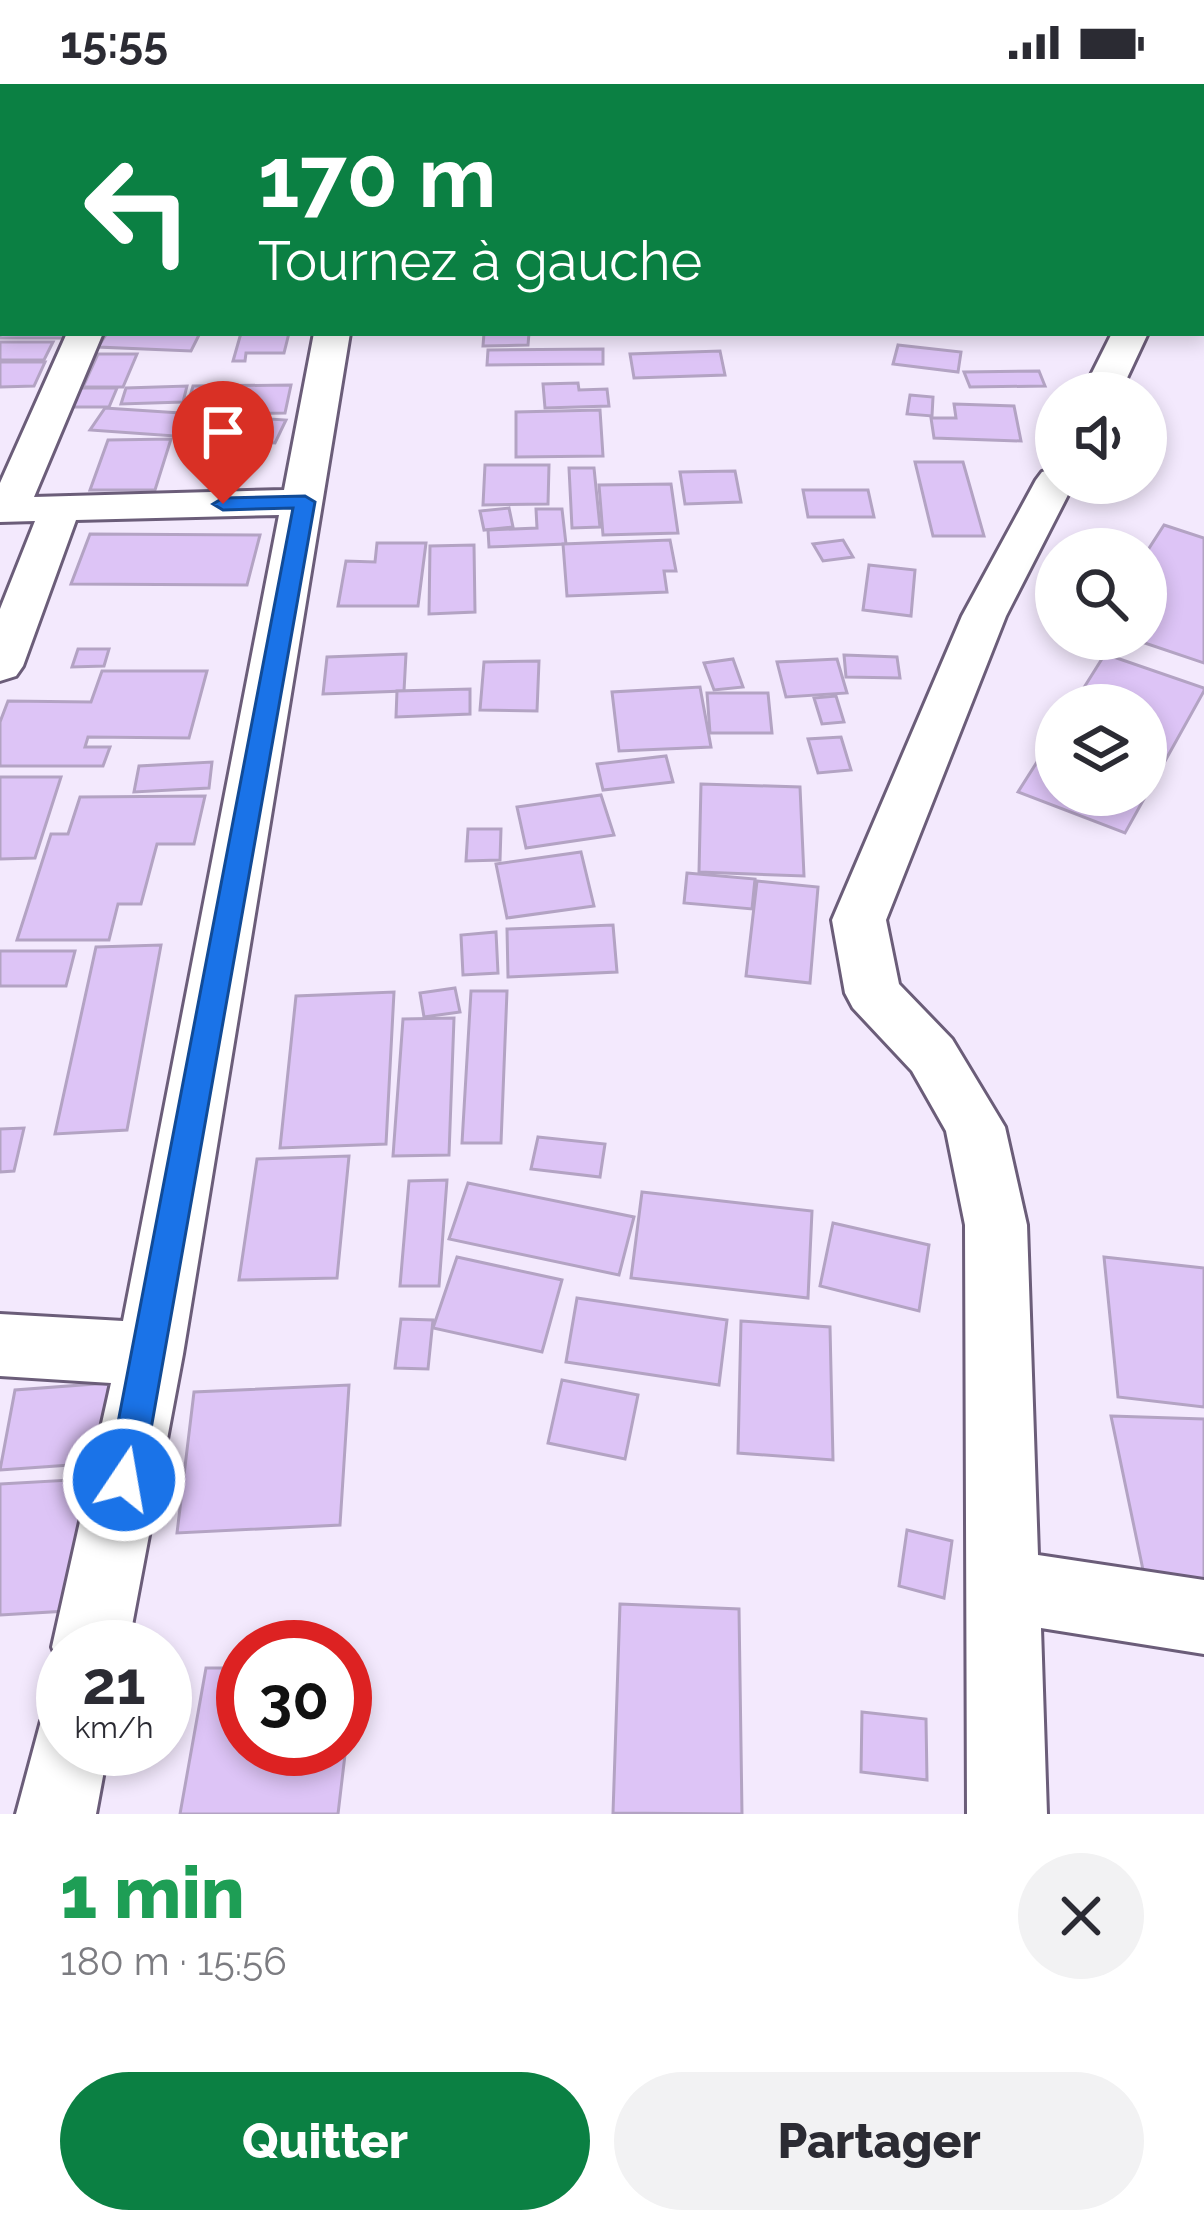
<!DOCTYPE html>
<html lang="fr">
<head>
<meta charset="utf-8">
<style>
	:root { --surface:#fff; --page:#f2f2f3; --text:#2b2b33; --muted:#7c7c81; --accent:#0b8043 }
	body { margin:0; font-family:Raleway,sans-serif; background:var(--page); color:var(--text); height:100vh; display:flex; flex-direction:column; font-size:45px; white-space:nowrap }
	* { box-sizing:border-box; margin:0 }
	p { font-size:39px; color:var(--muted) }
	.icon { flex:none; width:66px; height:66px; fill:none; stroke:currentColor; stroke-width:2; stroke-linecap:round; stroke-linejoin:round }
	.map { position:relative; height:1730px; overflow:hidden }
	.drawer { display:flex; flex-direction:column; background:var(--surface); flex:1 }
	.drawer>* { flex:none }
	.banner { position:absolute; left:0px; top:0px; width:1206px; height:252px; box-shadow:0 6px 18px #0003; background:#0b8043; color:#fff; overflow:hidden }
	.fabs { position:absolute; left:1035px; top:288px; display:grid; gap:24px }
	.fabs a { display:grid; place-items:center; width:132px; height:132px; border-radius:50%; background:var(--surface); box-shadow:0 6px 18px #0003; font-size:60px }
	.speed { position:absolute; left:36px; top:1536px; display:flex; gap:24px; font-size:60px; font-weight:700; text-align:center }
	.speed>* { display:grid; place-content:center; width:156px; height:156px; border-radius:50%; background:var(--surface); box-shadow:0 6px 18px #0003; line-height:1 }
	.speed small { font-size:30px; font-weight:400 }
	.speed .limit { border:18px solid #d22; background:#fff; color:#111 }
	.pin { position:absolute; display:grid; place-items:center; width:102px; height:102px; color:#fff; margin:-123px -51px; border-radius:50% 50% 50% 0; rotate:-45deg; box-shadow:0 0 12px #0007 }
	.pin .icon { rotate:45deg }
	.me { position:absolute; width:132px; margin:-66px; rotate:12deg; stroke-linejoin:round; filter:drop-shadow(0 0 9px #0008) }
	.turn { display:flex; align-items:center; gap:42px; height:252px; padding:0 60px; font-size:54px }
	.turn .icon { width:156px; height:156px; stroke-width:2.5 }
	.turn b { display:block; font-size:84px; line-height:102px }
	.round { display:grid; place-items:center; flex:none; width:126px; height:126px; border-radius:63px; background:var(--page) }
	.head { display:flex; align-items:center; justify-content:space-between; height:204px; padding:0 60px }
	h1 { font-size:72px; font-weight:800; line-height:90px; color:#1e9e55 }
	.primary-button { display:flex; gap:24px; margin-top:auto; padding:24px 60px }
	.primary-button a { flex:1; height:138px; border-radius:72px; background:var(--accent); color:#fff; font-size:48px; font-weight:800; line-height:138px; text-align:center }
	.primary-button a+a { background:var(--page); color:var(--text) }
	.status { display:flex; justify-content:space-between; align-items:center; height:84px; padding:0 60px; background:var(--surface); direction:ltr }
	.status svg { height:33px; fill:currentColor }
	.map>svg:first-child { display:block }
</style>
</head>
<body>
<div class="status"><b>15:55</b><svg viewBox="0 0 49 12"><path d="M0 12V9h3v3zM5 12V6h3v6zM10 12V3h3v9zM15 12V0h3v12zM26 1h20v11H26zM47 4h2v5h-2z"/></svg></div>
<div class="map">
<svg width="1204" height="1730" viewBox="0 0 1204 1730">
	<rect width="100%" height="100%" fill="#f3e9fd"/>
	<g fill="#ddc4f6" stroke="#b3a3c3" stroke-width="3">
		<path d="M0 239 3 249H74L72 254H0Z"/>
		<path d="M107 249H200L191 267 98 263Z"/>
		<path d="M241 249H289L284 269H246L245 277H233Z"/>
		<path d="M484 249H529L528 261 483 262Z"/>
		<path d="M0 258H53L44 276H0Z"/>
		<path d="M898 261 961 268 958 288 893 280Z"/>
		<path d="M603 265V280L487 281 488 266Z"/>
		<path d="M720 267 725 291 634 294 630 270Z"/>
		<path d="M98 270H137L123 303H83Z"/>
		<path d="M0 278H45L34 302 0 303Z"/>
		<path d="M1039 287 1045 302 970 303 964 288Z"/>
		<path d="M578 299 579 306 607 305 609 322 545 324 543 300Z"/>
		<path d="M291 301 285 329 234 330 239 308 191 309 193 302Z"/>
		<path d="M187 302 183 318 121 320 126 304Z"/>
		<path d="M78 304H117L109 323H70Z"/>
		<path d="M910 311 933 313 932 332 907 330Z"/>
		<path d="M954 320 1014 322 1021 357 934 354 931 334H956Z"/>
		<path d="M105 324 286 336 275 359 90 346Z"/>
		<path d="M600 326 603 372 516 373V328Z"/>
		<path d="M171 355 155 406H90L108 356Z"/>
		<path d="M915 378H963L984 452H933Z"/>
		<path d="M485 381H549L548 420 483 421Z"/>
		<path d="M569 384H594L600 443 572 444Z"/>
		<path d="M735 387 741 418 685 420 680 388Z"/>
		<path d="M671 400 678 449 603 451 599 401Z"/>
		<path d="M803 406H868L874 433H808Z"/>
		<path d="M509 424 513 443 484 446 480 427Z"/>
		<path d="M536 425H562L566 460 489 463 488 446 537 444Z"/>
		<path d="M1164 441 1204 454V579L1133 555H1146V469Z"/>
		<path d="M90 450 260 451 247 501 71 500Z"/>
		<path d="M670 456 676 487H664L667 508 567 512 563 460Z"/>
		<path d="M843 456 853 473 823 477 813 460Z"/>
		<path d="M377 459H426L418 522H338L346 477 375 478Z"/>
		<path d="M474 461 475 528 429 530 430 462Z"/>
		<path d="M869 481 915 486 911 532 863 526Z"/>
		<path d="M78 565H109L104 582 72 583Z"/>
		<path d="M406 570 404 607 323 610 327 573Z"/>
		<path d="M1105 570 1204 604V607L1125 749 1018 708 1056 648V711H1146V621H1073Z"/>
		<path d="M844 571 897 573 900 594 846 593Z"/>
		<path d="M733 575 743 603 714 606 704 579Z"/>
		<path d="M837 575 847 609 786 613 777 578Z"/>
		<path d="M539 577 537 627 480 626 484 578Z"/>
		<path d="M102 587H207L189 654 88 653 85 663H110L103 682H0V638L8 617 91 618Z"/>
		<path d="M700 603 711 663 619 667 612 608Z"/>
		<path d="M470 605V630L396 633 397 607Z"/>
		<path d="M707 609H768L772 649H710Z"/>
		<path d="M836 612 844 638 822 640 814 614Z"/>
		<path d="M841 653 851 686 818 689 808 655Z"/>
		<path d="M666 672 673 698 603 706 597 680Z"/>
		<path d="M212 678 209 704 134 708 139 682Z"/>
		<path d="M0 693H61L35 774 0 775Z"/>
		<path d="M701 700 800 703 804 792 699 788Z"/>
		<path d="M601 711 614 751 526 764 517 723Z"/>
		<path d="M205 712 194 760H157L141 820H118L109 856H17L51 750H68L80 713Z"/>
		<path d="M468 745H501L500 776 466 777Z"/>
		<path d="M581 768 594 822 507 834 496 780Z"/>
		<path d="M687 789 755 795 752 825 684 819Z"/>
		<path d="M757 797 818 803 810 899 746 892Z"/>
		<path d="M613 841 617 888 508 893 507 845Z"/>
		<path d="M496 848 498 889 463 891 461 851Z"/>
		<path d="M161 861 127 1046 55 1050 96 863Z"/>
		<path d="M0 867H75L66 902H0Z"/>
		<path d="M455 904 460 928 424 933 420 909Z"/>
		<path d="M471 907H507L501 1059H462Z"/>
		<path d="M394 908 386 1060 280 1064 296 912Z"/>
		<path d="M454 934 449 1071 393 1072 403 935Z"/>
		<path d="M24 1044 14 1087 0 1088V1045Z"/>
		<path d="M538 1053 605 1060 600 1093 531 1085Z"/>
		<path d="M349 1072 337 1194 239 1196 257 1075Z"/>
		<path d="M447 1096 439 1202H400L409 1097Z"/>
		<path d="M468 1099 634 1133 619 1191 449 1155Z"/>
		<path d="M642 1108 812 1127 808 1214 631 1194Z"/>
		<path d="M833 1139 929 1161 919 1227 820 1202Z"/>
		<path d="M457 1173 562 1196 542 1268 433 1244Z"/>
		<path d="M1104 1173 1204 1184V1323L1118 1313Z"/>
		<path d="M577 1214 727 1236 719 1301 566 1278Z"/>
		<path d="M401 1235 433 1236 428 1285 395 1284Z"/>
		<path d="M741 1237 830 1243 833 1376 738 1369Z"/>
		<path d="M562 1296 638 1311 625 1375 548 1359Z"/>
		<path d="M109 1299 98 1379 0 1386 15 1306Z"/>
		<path d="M349 1301 340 1441 177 1449 194 1308Z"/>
		<path d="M1111 1332 1204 1335V1506L1147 1505Z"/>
		<path d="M88 1395 67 1527 0 1531V1400Z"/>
		<path d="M907 1446 952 1457 944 1514 899 1502Z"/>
		<path d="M620 1520 739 1525 742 1730 613 1729Z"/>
		<path d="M206 1584H243V1665H345V1586H355L338 1730H180Z"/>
		<path d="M862 1628 926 1635 927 1696 861 1688Z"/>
	</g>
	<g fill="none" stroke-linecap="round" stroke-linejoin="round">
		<defs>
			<g id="minor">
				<path d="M34 0H62L33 3Z"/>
				<path d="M1037 0H1065L1066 3H1038Z"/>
				<rect x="1203" y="34" width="1" height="18"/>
				<path d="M0 99H3L0 118Z"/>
				<rect x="1203" y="196" width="1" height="20"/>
				<path d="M67 249H103L34 413 284 406 314 249H350L183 1270 128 1563H63V1589L52 1563 111 1299 0 1292V1230L123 1237 279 431 76 436 23 582 16 592 0 597V525L35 437 0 438V399Z"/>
				<path d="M1112 249H1148L1120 309H1082Z"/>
				<path d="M1056 384V399H1074L1006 532 886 836 899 900 952 955 1005 1043 1027 1141 1038 1471 1204 1496V1570L1041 1544 1047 1730H967L965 1141 946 1047 912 987 853 924 845 909 832 836 962 532 1036 396 1042 388Z"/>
				<path d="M63 1628V1665H108L96 1730H16L41 1637Z"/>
			</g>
		</defs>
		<use href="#minor" stroke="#6b5d79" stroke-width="6"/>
		<use href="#minor" fill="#fff" fill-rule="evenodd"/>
	</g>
	<path fill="#1a73e8" stroke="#114b97" stroke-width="3" d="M305 412 315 418 142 1396 137 1408 124 1413 112 1408 107 1396 293 424 223 426 213 420 223 414Z"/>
</svg>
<div class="fabs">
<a><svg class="icon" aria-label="sound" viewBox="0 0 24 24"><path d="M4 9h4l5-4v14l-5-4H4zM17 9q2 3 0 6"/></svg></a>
<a><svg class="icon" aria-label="search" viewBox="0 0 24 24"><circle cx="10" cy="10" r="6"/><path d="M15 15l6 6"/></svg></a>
<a><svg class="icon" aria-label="layers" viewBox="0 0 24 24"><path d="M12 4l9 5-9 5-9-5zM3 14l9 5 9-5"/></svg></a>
</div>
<div class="speed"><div>21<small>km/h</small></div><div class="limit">30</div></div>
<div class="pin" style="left:223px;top:420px;background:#d93025"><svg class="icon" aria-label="arrive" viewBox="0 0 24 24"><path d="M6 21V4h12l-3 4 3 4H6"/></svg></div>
<svg class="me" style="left:124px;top:1396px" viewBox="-20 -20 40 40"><circle r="17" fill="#1a73e8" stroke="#fff" stroke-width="3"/><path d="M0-11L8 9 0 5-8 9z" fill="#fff"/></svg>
<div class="banner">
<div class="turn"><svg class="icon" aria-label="left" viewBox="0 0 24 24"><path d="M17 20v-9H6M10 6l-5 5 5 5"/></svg><div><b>170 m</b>Tournez à gauche</div></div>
</div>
</div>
<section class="drawer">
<div class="head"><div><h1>1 min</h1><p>180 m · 15:56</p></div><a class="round"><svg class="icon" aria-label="close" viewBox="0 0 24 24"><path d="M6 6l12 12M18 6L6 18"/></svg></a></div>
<div class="primary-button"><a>Quitter</a><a>Partager</a></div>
</section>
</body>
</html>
